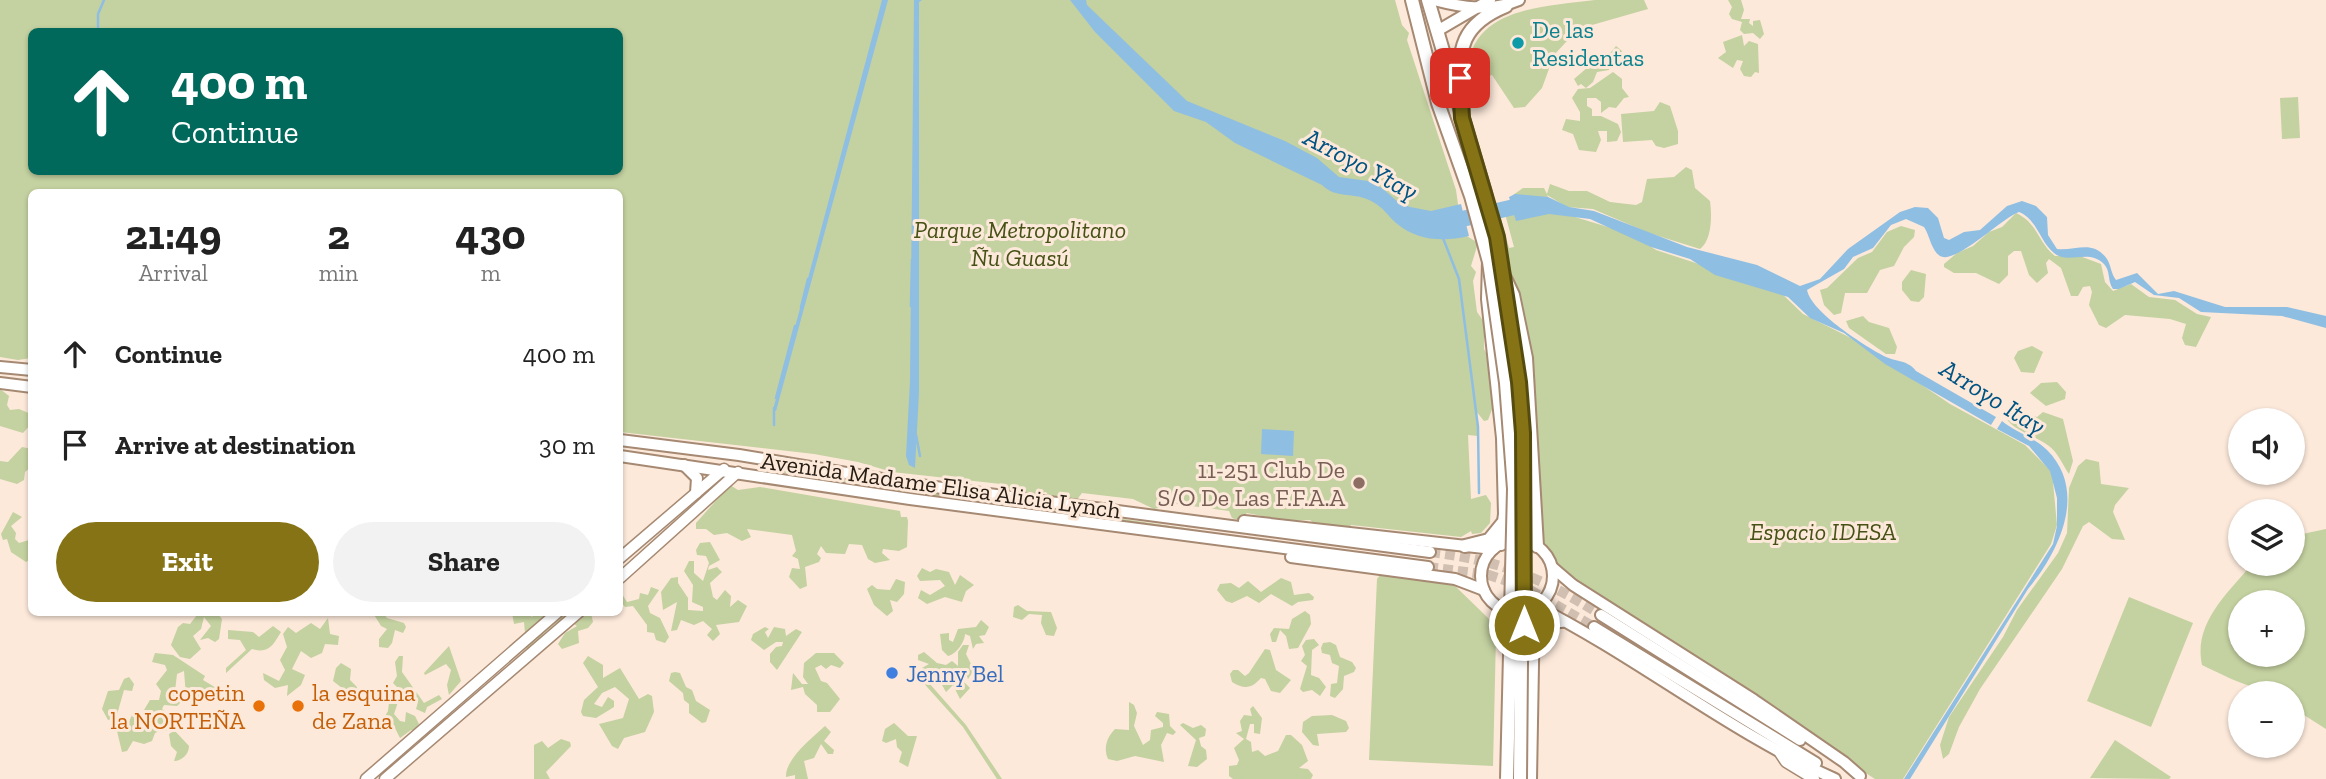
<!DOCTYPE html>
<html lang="en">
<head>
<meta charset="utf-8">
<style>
	:root { --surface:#fff; --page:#f2f2f2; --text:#222; --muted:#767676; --accent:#857315 }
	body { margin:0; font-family:"Zilla Slab",serif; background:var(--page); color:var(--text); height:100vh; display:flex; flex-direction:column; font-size:26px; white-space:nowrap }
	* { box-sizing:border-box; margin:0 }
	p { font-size:23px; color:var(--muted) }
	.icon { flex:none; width:38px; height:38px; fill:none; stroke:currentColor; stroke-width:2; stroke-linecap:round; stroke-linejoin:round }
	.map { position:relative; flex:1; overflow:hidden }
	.panel { position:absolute; left:28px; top:189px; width:595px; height:427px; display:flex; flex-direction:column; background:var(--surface); border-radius:10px; box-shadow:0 2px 5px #0004 }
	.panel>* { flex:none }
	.guide { position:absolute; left:28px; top:28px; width:595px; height:147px; border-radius:10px; box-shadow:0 2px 5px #0004; background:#00695c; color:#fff; overflow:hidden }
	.tools { position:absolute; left:2228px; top:408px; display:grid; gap:14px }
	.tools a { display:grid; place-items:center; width:77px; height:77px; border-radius:50%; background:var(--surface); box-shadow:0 2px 5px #0004; font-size:35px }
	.pin { position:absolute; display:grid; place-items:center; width:60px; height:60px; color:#fff; margin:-30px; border-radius:14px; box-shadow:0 4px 10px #0006 }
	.me { position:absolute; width:77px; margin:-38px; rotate:0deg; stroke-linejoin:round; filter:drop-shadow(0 0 5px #0008) }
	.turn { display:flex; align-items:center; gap:24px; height:147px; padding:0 28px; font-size:32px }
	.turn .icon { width:91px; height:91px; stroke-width:2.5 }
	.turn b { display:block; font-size:49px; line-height:60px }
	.eta { display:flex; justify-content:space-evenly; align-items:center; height:119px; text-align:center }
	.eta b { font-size:42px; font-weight:700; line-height:49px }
	.button { display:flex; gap:14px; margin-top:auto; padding:14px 28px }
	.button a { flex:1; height:80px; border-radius:42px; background:var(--accent); color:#fff; font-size:28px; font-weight:700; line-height:80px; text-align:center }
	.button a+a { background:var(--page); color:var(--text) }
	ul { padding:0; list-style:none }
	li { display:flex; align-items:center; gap:21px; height:91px; padding:0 28px }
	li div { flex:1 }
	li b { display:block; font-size:26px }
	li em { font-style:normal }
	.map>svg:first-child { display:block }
</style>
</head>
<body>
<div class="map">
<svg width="2326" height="779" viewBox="0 0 2326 779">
	<rect width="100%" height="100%" fill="#fce9da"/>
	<g fill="#c4d1a0" fill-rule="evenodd">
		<path d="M0 0H1395L1402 25 1409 33 1407 40 1456 190 1462 233 1478 243 1471 266 1476 272 1473 281 1477 312 1484 322V349L1492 364 1496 399 1488 420 1484 421 1476 411 1478 436 1468 435 1471 499 1486 495 1491 503 1490 523 1481 533 1472 534 1471 531 1461 537 1351 525 1348 530 1316 525 1310 520 1287 521 1247 513 1238 520 1232 518 1229 511 1177 504 1154 509 1133 499 1082 493 1076 501 1052 499 1046 492 1026 496 1005 492 1001 484 892 472 858 462 814 454 620 432V192H32L31 358 18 360 0 357ZM32 32H620V172H32Z"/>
		<path d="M1595 0H1644L1648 9 1578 29 1554 55 1542 88 1525 107 1514 108 1492 75 1468 82C1463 8 1540 7 1595 0Z"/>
		<path d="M1728 0H1741L1744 10 1741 19H1750L1749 23 1753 26V21L1760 20 1764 34 1760 39 1753 33 1744 34 1740 30 1742 22 1732 19 1729 14 1732 7Z"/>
		<path d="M1742 35 1744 46 1749 41 1758 44 1759 73 1755 72 1751 77 1744 76 1740 69 1743 61 1737 60 1733 68 1718 58 1726 52 1723 42Z"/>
		<path d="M1616 46 1622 51 1618 58 1610 63 1609 70 1597 72 1593 82 1586 88 1581 84 1578 86 1574 79 1601 56 1606 58Z"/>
		<path d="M1613 72 1622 79V88L1629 97 1624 98 1616 108 1609 107 1601 113V102L1596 98H1587V106L1592 109V116H1601L1618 124 1621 132 1617 141 1607 142V131H1598L1601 140 1596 152 1579 150 1573 134 1562 130 1566 119 1580 121V112L1572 98 1578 89 1590 88Z"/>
		<path d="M2298 97 2300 138 2282 139 2280 98Z"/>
		<path d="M1660 102 1670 106 1678 131V144L1664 148 1656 146 1652 140 1623 142 1621 114 1654 111Z"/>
		<path d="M1686 167 1692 170 1695 188 1710 201C1712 216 1712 240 1700 249L1649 233 1593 209 1567 207 1547 195 1555 211 1631 234 1656 250 1778 290 1803 314 1857 341 1950 404 2025 445 2052 472 2057 525 2051 544 1903 779H1875L1581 588 1560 569 1541 537 1527 342 1496 213 1499 211 1509 248 1514 247 1504 210 1510 208 1513 195 1523 188H1544L1547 194 1550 184 1569 191H1587L1610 202 1636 205 1642 202 1647 179 1674 177Z"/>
		<path d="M2016 213C2038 223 2038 243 2055 256L2077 255 2101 264 2105 282 2113 291 2131 284 2149 297 2175 300 2197 314 2211 317 2196 347 2185 345 2182 338 2186 324 2170 319 2125 315 2106 328 2099 325 2089 305 2092 292 2090 286 2083 287 2078 296H2071L2061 268 2049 259 2046 263 2048 273 2037 283 2029 275 2021 251H2014L2008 256V275L1999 284 1976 273H1954L1944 267V264L1957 253 1973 246 1989 232 2002 227Z"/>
		<path d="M1901 226 1915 230 1914 237 1904 247 1894 266 1880 270 1867 293H1845L1841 313 1834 315 1824 305 1820 290 1827 288 1858 258 1872 252 1887 232Z"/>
		<path d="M1911 270 1926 274 1924 297 1919 302 1911 301 1902 290V282Z"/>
		<path d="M1863 316 1869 322 1889 328 1897 347 1895 354H1886L1849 328 1846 321Z"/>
		<path d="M2032 346 2043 352 2034 373 2021 372 2014 358 2018 351Z"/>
		<path d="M2057 382 2066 392 2065 399 2046 406 2030 393 2041 383Z"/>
		<path d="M0 389 9 396 7 405 10 410 19 409 31 414V424L23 433 0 426Z"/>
		<path d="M2009 410 2037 417 2043 412 2063 419 2073 461 2069 474C2062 464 2059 454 2049 446 2035 435 2015 432 2005 417Z"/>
		<path d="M22 447 32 449 31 467 25 472 24 480 17 484 0 479V461L8 462Z"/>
		<path d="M2086 459 2099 462 2101 484 2129 488 2115 505 2113 512 2125 540 2112 539 2089 522 2083 526 2062 569 1980 689 1959 727 1949 754 1943 759 1940 745 1949 717 2003 637 2017 610 2058 553 2067 533 2069 488 2078 466Z"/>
		<path d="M758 468 808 473 1205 531 894 493Z"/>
		<path d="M730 485 738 490 760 487 900 511 901 517H907L908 521 907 547 899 551 883 549 882 553 890 560 875 563 868 559 862 545 849 544 845 554 826 553 821 546 817 554 821 558 819 562 805 567 807 586 800 589 789 577 792 568 800 569 798 559 792 556 796 551 792 535 747 529 751 537 742 541 727 533 714 535 706 529H696V523Z"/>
		<path d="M13 512 22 517 11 526 16 533 15 539 19 543 29 540 31 559 26 562 11 552 7 539 3 540 1 534Z"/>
		<path d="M2326 529V729L2293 708 2292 693C2258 693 2233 680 2202 665 2193 623 2228 593 2252 564H2292L2293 536ZM2292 602V654H2240V602Z"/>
		<path d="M710 542 720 560 709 566 708 570 717 567 722 572 710 583 713 597 717 600 725 590 731 596 730 607 738 600 747 606 739 622 716 625 720 634 713 641 707 635 712 629 703 621 694 625 681 620 677 630 671 631 677 602 663 610 661 592 671 578 678 577V583L688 598V610L703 611V607L692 602 693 585 684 571 689 561H694V573L703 581 709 563 706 556 697 555 696 550 700 543Z"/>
		<path d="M922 568 930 572 936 569 949 572 955 585 960 575 974 585 966 591 962 602 945 597 927 604 918 598 921 590 930 595 945 586 940 580 920 581 917 576Z"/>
		<path d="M1380 575 1452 583 1489 619 1496 636 1493 766 1369 760 1377 579Z"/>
		<path d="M1281 578 1291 582 1294 595 1309 593 1314 597 1313 600 1298 602 1292 606 1271 594 1259 603 1247 596 1232 603 1226 601 1217 590 1220 584 1231 583 1239 588 1248 581 1261 592Z"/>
		<path d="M896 579 905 582 904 594 897 602 890 600 893 611 887 616 874 605 867 589 872 585 877 589 890 590Z"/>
		<path d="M651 587 659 590 648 606 650 613 660 618 669 637 665 643 656 640 654 633 647 632V625L633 606 625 607 620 601 622 594 627 602 639 599 640 593 648 595Z"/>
		<path d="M2129 597 2193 623 2151 727 2087 701Z"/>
		<path d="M1018 605 1027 611 1051 612 1057 628 1054 636 1046 635 1041 623 1042 615 1029 614 1022 620 1013 617 1014 607Z"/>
		<path d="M1305 611 1310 615 1311 624 1298 648 1289 649 1286 636 1280 630 1276 642H1272L1270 634 1274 628 1289 629 1292 619Z"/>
		<path d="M205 613H217L222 619 219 639 215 642 208 638 200 640 211 626 204 617 201 629 193 636 201 649 190 659 180 657 171 645 178 627 183 623 190 624 197 615 204 616Z"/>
		<path d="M373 613H383L387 618 404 623 406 627 403 633 395 630 392 643 388 648 379 647V639L387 629 381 626Z"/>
		<path d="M512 613H527L532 617 535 613H577L582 615 591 613 593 622 588 628 578 631 579 643 562 649 558 644 565 633 577 626 564 617 560 625 555 624 543 634 547 642 544 649 533 652 524 647 529 634 525 633 524 622 514 624Z"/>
		<path d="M328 618 330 634 339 636 338 645 325 644 322 653 311 658 301 651 292 669 305 675 301 685 287 696 288 685 275 688 264 680 263 673 279 681 285 670 280 660 287 647 283 634 288 627 296 633 311 623 320 629Z"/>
		<path d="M981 620 989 627 985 635 979 636 984 643 976 644 973 649 970 636 965 634C965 641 957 654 948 656L942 650 940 634 949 633V640L953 642 958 629 976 627Z"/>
		<path d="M273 626 281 632C273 645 269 654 252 649L226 673V668L246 650 240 640 228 639V630L253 632 259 637Z"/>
		<path d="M765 627 769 629 765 632 768 638 774 627 785 629 786 636 796 629 802 632 777 670 770 662V654L776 647 782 646 783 642H776L764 650 751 640 753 634Z"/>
		<path d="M1314 639 1319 645 1312 650 1311 675 1319 678 1326 687 1320 696 1312 690 1303 692 1300 689 1307 666 1301 661 1305 655 1302 646 1306 640Z"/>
		<path d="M1330 642 1336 645 1340 657 1352 662 1356 668 1354 672 1344 676 1343 689 1335 698 1330 696 1331 684 1337 683 1339 666 1332 663 1330 655 1322 653 1321 648 1323 643Z"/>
		<path d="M963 645H969L966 654 974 670 968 679 965 670 960 672 962 680 970 688 960 699 953 685 946 692 942 685 934 684 931 676 923 672 922 668 929 664 918 660V655L924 652 937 663 946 665 952 661 958 666V652Z"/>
		<path d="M449 646 461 681 449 695 447 685 451 670 446 664 425 675 424 673Z"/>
		<path d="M1265 649 1270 650 1276 670 1291 680 1280 693 1271 691 1265 679 1261 678C1252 688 1245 690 1232 682L1230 674 1233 670H1238L1245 676 1249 673Z"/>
		<path d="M155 653 173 655 205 676 203 680 218 689 205 700 186 696 184 671 177 674 175 691 180 703 177 706 164 705 162 709 178 722 175 731 189 746C189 754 182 761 174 761L177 752 171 746 169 734 174 731 162 730 155 733 152 741 144 744 133 741 127 751 122 752 117 731 127 726 132 715 139 720 157 719 149 714 141 715 150 700H159L161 691 156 684 167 670 165 665 152 662Z"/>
		<path d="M816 653H834L844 663 840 668 831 665 826 669 821 665 815 668 821 681 827 683 840 699 830 712H817V705L805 694 803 687 791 690 793 673 802 684H808L803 677 804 663Z"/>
		<path d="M399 656H403L402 672 424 703 439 695 442 699 427 707 425 713 416 709 418 702 415 697 395 698 399 689 393 683 397 676 395 662Z"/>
		<path d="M588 656 603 665V678L620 668 639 699 648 694 652 696 654 712 645 732 624 738 618 749 612 746 599 724 623 718 629 699 615 687 602 693 594 704 602 707 608 697 614 701V707L596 718 583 716 581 712 584 700 598 687 583 663Z"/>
		<path d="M341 663 351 669 350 680 357 687 356 694 349 699 343 697 342 688 333 681 336 668Z"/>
		<path d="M675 672 680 673 686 687 692 690 696 701 710 710 706 722 702 723 689 713V704L684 700 683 693 669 681 671 673Z"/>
		<path d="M921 674 966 725 1002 779H997L963 727 919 678Z"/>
		<path d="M129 677 134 684 132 691 124 690 116 718 108 720 102 709 108 691 119 690 124 679Z"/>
		<path d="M395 700 398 702 394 714 400 721 405 722 406 712 415 716 419 724 415 731 411 730 400 738 393 724H385L383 720 388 711 389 703Z"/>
		<path d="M1129 702 1134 705 1137 713 1134 726 1143 745 1150 740 1151 730 1163 727V723L1155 716 1157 712 1169 714 1170 726 1176 732 1173 735 1167 733 1161 745 1164 762 1135 756 1117 761 1108 759C1103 748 1107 737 1115 729L1129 730Z"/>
		<path d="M1253 706 1262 718 1260 734 1254 733V724H1250L1246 739 1251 742 1252 752 1258 750 1265 756 1278 751 1286 735H1291L1302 745 1308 761 1299 768 1308 769 1313 775 1311 779H1233L1229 776V766L1237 765 1239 760 1234 748 1244 739 1236 733 1242 731 1240 721 1244 715 1252 716 1250 709Z"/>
		<path d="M1332 715 1346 721 1349 728 1346 732 1317 734 1319 746 1313 745 1302 732 1303 722 1312 716Z"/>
		<path d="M894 723 908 736H917L908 767 899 762 902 752 897 747 896 739 886 743 882 741 885 729Z"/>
		<path d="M1183 723 1193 728 1201 725 1206 729 1205 736 1199 738 1201 746 1206 750 1207 759 1197 767 1188 766 1196 740 1180 725Z"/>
		<path d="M825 726 831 732 824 741 834 750 833 754H828L821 744 814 758 804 761 808 779H795V775L786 777C785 759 813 737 825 726Z"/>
		<path d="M561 739 570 742 571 746 546 772 550 779H534V745L542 741 548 748Z"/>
		<path d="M2115 740 2171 777 2169 779 2090 778Z"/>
	</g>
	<g fill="#8fbee3">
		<path d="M882 0H888L776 411 773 410Z"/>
		<path d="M914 0H922L919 2V392L915 468 909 465 906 456 910 381Z"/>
		<path d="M1070 0H1086L1087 5 1187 101 1285 141 1317 158 1339 177 1368 181 1382 188 1398 202 1410 207 1431 211 1461 204 1469 236C1443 242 1417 241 1396 223 1386 214 1386 210 1373 202 1355 191 1337 200 1322 185L1235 143 1206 122 1174 111 1095 32Z"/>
		<path d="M1515 194 1548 197 1569 207 1594 211 1687 247 1757 265 1800 286 1820 279 1848 249 1900 212 1915 207 1928 208 1938 218 1944 238 1949 240 1964 232 1980 230 2007 206 2022 201 2036 206 2047 217 2048 235 2057 249C2076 251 2093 239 2107 259 2111 265 2111 274 2116 280L2137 273 2158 294 2174 291 2225 307H2287L2326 316V328L2282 316 2201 312 2179 298 2154 295 2135 282 2119 289H2113C2107 280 2111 272 2104 264 2089 248 2068 265 2054 253 2040 242 2037 219 2019 212 2002 218 1955 265 1940 256 1931 250 1930 236 1924 227L1906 219 1891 225 1873 248 1853 257 1844 269 1807 290C1811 312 1866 347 1886 357 1897 362 1908 360 1916 371L1996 417 1991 425 1885 364 1844 333 1810 318 1788 297 1715 275 1690 259 1651 247 1590 219 1549 214 1516 221 1509 197Z"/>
		<path d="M2002 421C2015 432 2035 438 2047 450 2089 492 2058 553 2028 589L1910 779H1904L2053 544 2057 526V498L2050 471 2029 446 1997 429Z"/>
		<path d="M1262 429 1294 431 1293 456 1261 454Z"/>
	</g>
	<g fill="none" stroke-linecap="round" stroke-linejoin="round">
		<g stroke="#8fbee3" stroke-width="2.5">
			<path d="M98 32V14L104 0"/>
			<path d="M1443 238 1459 279 1478 427 1479 493"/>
			<path d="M911 306 912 260"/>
			<path d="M801 307 808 279"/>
			<path d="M776 398 795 326"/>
			<path d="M774 425V408"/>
			<path d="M916 435 920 456"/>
		</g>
		<path stroke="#8fbee3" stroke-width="16" d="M1445 223 1514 207 1533 206"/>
		<g stroke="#d1c0b2" stroke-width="10" stroke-dasharray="10 5" stroke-linecap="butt">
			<path d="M1430 552C1499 560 1543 578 1601 615"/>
			<path d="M1428 567 1489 575 1525 587 1594 627"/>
		</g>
		<defs>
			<g id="secondary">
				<path d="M620 558 724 469"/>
				<path d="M620 578 738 472"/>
				<path d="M1780 753 1786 762 1814 779"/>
				<path d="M366 779 558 612"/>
				<path d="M385 779 579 612"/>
			</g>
			<g id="primary">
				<path d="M1434 0C1464 8 1491 12 1519 0"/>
				<path d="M1437 31 1490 0"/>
			</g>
			<g id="trunk">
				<path d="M0 367 32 370"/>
				<path d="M0 383 32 387"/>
				<path d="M620 440 739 455 912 484 1430 552"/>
				<path d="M620 456 910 499 1428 567"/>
				<path d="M684 465 697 478 696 493"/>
				<path d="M1244 521 1493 549"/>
				<circle cx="1517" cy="576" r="36"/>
				<path d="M1291 557 1455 579 1484 590"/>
				<path d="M1552 567 1573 585 1754 700 1844 762 1860 776"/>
				<path d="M1536 606C1639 658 1729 732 1835 779"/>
				<path d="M1601 615 1800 740"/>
				<path d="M1594 627 1816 763"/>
				<path d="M1535 639 1546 622H1562"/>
				<path d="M1531 779 1534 608"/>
			</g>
			<g id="motorway">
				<path d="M1412 0 1438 103 1471 196 1489 262 1488 299 1503 438 1505 514 1501 544"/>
				<path d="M1428 0 1485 193 1503 274 1513 295 1526 358 1537 546"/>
				<path d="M1461 93C1457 48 1462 24 1506 6"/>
				<path d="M1465 546 1489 540 1502 524"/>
			</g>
		</defs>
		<use href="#secondary" stroke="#a68972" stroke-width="13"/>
		<use href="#primary" stroke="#a68972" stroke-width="14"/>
		<use href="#trunk" stroke="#a68972" stroke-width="14"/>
		<use href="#motorway" stroke="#a68972" stroke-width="16"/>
		<use href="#secondary" stroke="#fff" stroke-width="10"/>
		<use href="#primary" stroke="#fff" stroke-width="10"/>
		<use href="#trunk" stroke="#fff" stroke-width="10"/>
		<use href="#motorway" stroke="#fff" stroke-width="12"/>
		<defs>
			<g id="motorway-bridge">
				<path d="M1489 262 1506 383 1514 489 1507 779"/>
				<path d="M1503 274 1519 382 1523 433 1520 779"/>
			</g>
		</defs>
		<use href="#motorway-bridge" stroke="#a68972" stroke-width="16" stroke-linecap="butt"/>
		<use href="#motorway-bridge" stroke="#fff" stroke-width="12"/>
	</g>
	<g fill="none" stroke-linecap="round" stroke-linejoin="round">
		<defs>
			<path id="route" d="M1460 78 1462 118 1497 237 1519 382 1523 433 1524 625"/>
		</defs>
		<use href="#route" stroke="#564b0e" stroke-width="18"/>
		<use href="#route" stroke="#857315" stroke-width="12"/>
	</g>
	<circle fill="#0f9aa8" stroke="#fce9da" stroke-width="2.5" cx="1518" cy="43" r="7"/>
	<circle fill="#8d6e63" stroke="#fce9da" stroke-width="2.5" cx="1359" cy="483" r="7"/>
	<circle fill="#3f7fe0" stroke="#fce9da" stroke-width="2.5" cx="892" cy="673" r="7"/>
	<g fill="#e8710a" stroke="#fce9da" stroke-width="2.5">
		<circle cx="259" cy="706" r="7"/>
		<circle cx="298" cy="706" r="7"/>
	</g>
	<g text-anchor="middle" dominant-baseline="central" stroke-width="6" stroke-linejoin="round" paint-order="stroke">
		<g font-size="24" fill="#0d838f" stroke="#fce9da" text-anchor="start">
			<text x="1532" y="29">De las<tspan x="1532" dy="28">Residentas</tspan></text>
		</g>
		<g font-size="24" font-style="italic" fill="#465116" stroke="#fce9da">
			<text x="1020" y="229">Parque Metropolitano<tspan x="1020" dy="28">Ñu Guasú</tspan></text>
			<text x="1823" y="531">Espacio IDESA</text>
		</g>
		<g font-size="24" fill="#785e54" stroke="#fce9da" text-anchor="end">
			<text x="1345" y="469">11-251 Club De<tspan x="1345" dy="28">S/O De Las F.F.A.A</tspan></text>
		</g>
		<g font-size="24" fill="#271c13" stroke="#fce9da">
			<text transform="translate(941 485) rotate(8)">Avenida Madame Elisa Alicia Lynch</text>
		</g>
		<g font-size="24" fill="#366cbe" stroke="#fce9da" text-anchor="start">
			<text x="906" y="673">Jenny Bel</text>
		</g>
		<g font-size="24" fill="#c56008" stroke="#fce9da" text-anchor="end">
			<text x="245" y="692">copetin<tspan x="245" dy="28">la NORTEÑA</tspan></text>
			<text x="312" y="692" text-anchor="start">la esquina<tspan x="312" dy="28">de Zana</tspan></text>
		</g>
		<g font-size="26" font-style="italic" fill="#005382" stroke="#fce9da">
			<text transform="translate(1361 164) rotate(28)">Arroyo Ytay</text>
			<text transform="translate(1993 397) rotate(32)">Arroyo Itay</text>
		</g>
	</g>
</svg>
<div class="tools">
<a><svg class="icon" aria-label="sound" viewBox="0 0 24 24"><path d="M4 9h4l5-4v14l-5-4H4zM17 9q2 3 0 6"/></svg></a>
<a><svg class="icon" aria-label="layers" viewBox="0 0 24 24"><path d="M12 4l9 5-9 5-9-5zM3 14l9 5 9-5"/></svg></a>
<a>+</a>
<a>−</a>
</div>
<div class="pin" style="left:1460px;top:78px;background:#d93025"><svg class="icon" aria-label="arrive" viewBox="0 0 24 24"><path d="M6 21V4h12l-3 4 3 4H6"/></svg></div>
<svg class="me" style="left:1524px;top:625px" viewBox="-20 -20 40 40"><circle r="17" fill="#857315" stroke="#fff" stroke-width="3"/><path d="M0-11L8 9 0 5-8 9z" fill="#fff"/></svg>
<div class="guide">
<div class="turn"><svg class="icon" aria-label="ahead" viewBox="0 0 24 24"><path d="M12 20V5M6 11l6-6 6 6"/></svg><div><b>400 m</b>Continue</div></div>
</div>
<section class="panel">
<div class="eta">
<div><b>21:49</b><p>Arrival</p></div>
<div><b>2</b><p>min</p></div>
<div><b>430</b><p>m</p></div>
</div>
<ul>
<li><svg class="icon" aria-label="ahead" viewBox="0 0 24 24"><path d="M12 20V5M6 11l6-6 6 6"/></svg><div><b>Continue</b></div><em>400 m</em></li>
<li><svg class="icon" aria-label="arrive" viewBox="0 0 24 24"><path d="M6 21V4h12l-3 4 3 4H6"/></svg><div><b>Arrive at destination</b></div><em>30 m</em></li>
</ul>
<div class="button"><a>Exit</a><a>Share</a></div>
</section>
</div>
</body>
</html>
